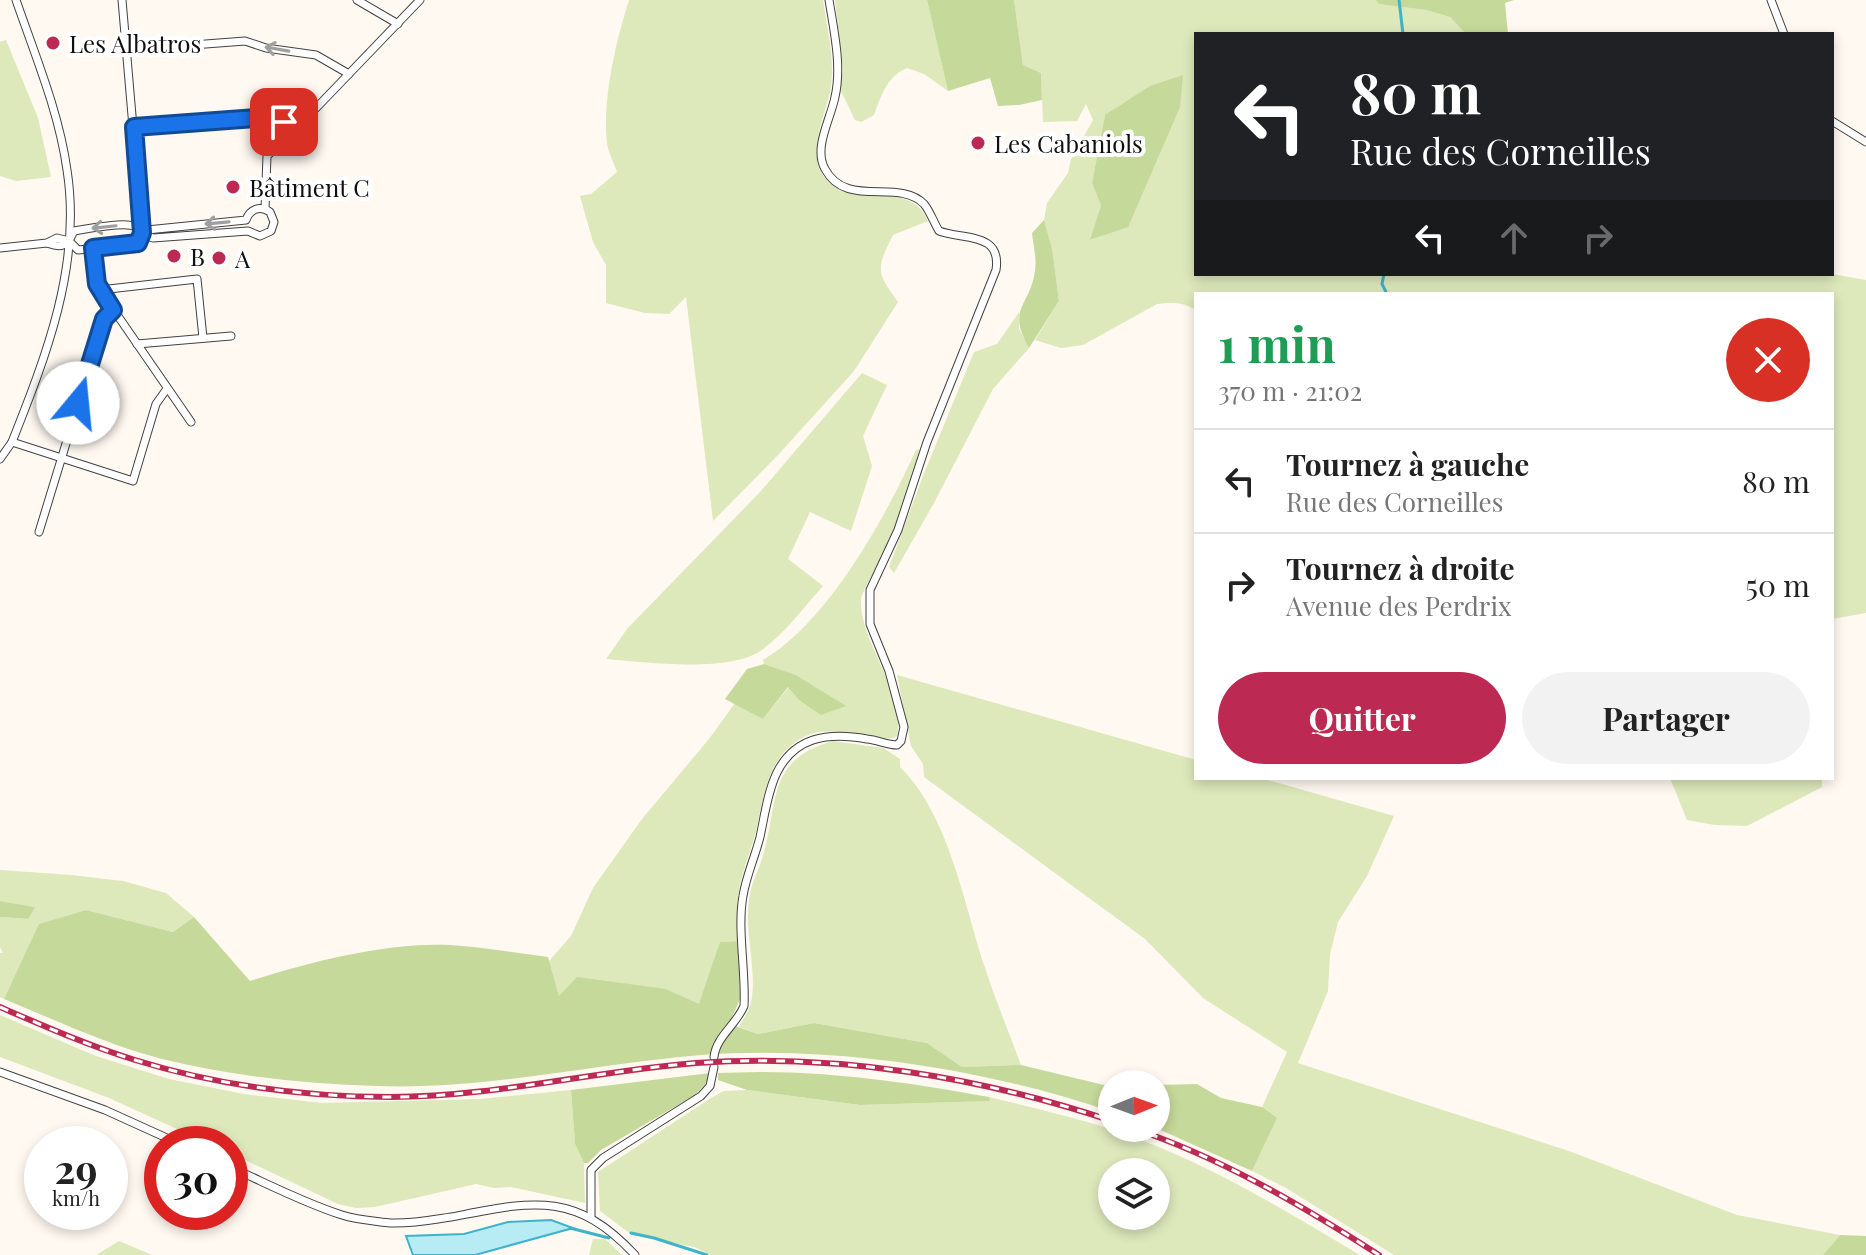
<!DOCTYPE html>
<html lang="fr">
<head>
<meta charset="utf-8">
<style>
	:root { --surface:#fff; --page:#f2f2f2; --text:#222; --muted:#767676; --line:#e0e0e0; --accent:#bc2a53 }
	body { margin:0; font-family:"Playfair Display",serif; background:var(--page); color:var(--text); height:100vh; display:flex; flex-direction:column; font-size:30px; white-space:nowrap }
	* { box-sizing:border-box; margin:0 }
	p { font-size:26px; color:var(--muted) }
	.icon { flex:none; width:44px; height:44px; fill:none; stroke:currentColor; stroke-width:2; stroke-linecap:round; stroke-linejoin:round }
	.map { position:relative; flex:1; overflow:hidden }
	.drawer { position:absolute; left:1194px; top:292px; width:640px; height:488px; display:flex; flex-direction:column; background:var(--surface); border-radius:0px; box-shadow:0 4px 12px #0003 }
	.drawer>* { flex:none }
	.hud { position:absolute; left:1194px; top:32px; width:640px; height:244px; border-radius:0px; box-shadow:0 4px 12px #0003; background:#202124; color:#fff; overflow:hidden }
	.needle { width:52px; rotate:89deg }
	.buttons { position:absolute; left:1098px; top:1070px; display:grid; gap:16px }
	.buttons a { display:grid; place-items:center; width:72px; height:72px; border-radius:50%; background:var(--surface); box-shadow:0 4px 12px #0003; font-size:40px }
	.speed { position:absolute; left:24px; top:1126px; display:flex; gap:16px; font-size:40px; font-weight:700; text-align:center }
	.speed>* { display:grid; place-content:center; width:104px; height:104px; border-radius:50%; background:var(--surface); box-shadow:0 4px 12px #0003; line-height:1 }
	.speed small { font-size:20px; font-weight:400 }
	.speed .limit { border:12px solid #d22; background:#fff; color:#111 }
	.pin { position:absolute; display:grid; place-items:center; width:68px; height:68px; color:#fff; margin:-34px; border-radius:16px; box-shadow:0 4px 12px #0006 }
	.me { position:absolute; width:88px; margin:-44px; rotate:17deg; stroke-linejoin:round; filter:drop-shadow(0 0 6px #0008) }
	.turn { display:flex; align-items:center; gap:28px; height:168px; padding:0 24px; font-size:36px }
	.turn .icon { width:104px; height:104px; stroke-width:2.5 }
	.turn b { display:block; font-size:56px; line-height:68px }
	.lanes { display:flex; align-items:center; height:76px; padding:0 24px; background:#0003; justify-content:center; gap:40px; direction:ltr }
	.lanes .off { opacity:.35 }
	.round { display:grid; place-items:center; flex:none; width:84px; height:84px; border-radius:42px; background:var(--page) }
	.head { display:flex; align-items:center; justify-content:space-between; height:136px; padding:0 24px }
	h1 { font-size:48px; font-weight:700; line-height:60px; color:#1e9e55 }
	.primary-button { display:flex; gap:16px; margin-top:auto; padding:16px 24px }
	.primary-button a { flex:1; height:92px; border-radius:48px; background:var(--accent); color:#fff; font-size:32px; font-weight:700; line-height:92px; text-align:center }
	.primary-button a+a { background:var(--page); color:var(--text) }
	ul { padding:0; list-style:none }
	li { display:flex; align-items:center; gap:24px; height:104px; padding:0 24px; border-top:2px solid var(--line) }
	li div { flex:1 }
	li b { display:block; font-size:30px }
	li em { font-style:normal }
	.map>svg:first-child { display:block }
</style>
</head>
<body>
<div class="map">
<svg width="1866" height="1255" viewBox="0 0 1866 1255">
	<rect width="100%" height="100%" fill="#fff9f1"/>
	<g fill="#dde8bb" fill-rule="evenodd">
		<path d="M629 0H823C827 30 836 61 830 92 825 115 810 146 820 170 841 216 909 174 928 221L893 235C876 269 876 272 898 302L854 371 779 454 713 521 686 297 669 314 645 313 606 303V265L593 242 580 196 591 194 617 172C614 163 608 152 607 143 602 100 616 41 629 0Z"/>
		<path d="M835 0H927L948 91 924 74 907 68C887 76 881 96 874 115L861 122 855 120 840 89 843 70Z"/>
		<path d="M1014 0H1376L1380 4 1426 10 1450 17 1466 34H1196V274H1832L1866 280V613L1832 619V294H1196V310C1184 302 1171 302 1157 304L1083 345 1061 348 1035 340 1059 301 1052 248 1044 220 1047 203 1068 173 1071 159 1093 120 1086 104 1077 121 1043 122 1041 73 1023 65ZM1105 115 1128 226 1091 240 1101 206 1092 183Z"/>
		<path d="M6 40 38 118 51 177 16 181 0 176V42Z"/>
		<path d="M268 124 281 130 263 152 253 125Z"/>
		<path d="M1019 312V329L1029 348 993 389 934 503 894 573 889 567 925 471 974 352 997 344Z"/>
		<path d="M862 373 887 385 863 436 872 466 851 531 810 512 788 559 823 586C804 607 786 632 763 649 731 674 646 662 606 659L627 629 760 492Z"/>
		<path d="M919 449C914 479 903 511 891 538 886 550 862 591 861 599 859 644 907 691 897 736 874 747 839 724 811 734 769 749 764 794 756 831 751 851 742 871 739 891 736 907 738 925 738 941L720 942 700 1005 666 989 559 996 549 961 571 936 593 888 642 819 709 739 735 703 763 719 789 687 799 700 845 706 796 675 764 664 763 660C828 622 885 518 916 450Z"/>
		<path d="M897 675 1196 760V778H1261L1394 816 1367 876 1338 922 1330 954 1328 991 1298 1063 1569 1151 1737 1215 1840 1235 1823 1255H1394L1286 1188 1252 1171 1276 1119 1262 1107 1287 1052 1203 998 1145 939 924 777 923 764 911 746Z"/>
		<path d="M833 741 883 748 900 759V767C949 815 964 904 985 968 996 1001 1009 1033 1021 1065L962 1067 927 1043 814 1023 758 1034 739 1027C742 1020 748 1013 750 1006 758 980 747 941 748 914 749 886 755 880 763 856 779 801 766 760 833 741Z"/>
		<path d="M1670 778H1822V787L1747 826 1715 825 1687 820Z"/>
		<path d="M0 870 71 875 123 881 166 893 194 917 173 932 86 910 40 924 4 999 0 997V953H3L0 947V917L27 919 34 907 0 901Z"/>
		<path d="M0 1015 96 1056 169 1079 244 1094 322 1103 481 1099 571 1090 575 1144 584 1163 585 1203 511 1187 494 1188 476 1184 375 1207 356 1208 338 1204 230 1153V1144H210L109 1098 0 1057Z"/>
		<path d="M747 1090 860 1105 989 1101V1097C1034 1108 1081 1119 1125 1134 1209 1164 1285 1210 1360 1255H711L694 1247 632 1235 600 1211 598 1172 711 1098 724 1091ZM1112 1172H1156V1216H1112Z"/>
		<path d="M593 1239H605L622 1255H589Z"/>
		<path d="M119 1241 152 1255H96Z"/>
	</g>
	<g fill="#c5d99a">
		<path d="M927 0H1014L1023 65 1041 73 1042 100 1019 105 998 106 990 78 948 91Z"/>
		<path d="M1376 0H1514L1505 3 1508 34H1466L1450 17 1426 10 1379 4Z"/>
		<path d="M1183 75 1180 107 1128 227 1090 240 1101 206 1092 183 1105 115 1150 86Z"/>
		<path d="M1044 220 1052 248 1059 301 1029 348C1006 307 1030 307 1035 271 1037 259 1033 244 1032 233Z"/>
		<path d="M764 664 796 675 846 706 821 715 799 700 788 687 763 719 725 699 747 669Z"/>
		<path d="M0 901 35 907 28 919 0 917Z"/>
		<path d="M86 910 173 932 194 917 250 981C310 962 386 942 450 945 483 947 516 953 548 957L559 996 577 977 666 989 699 1004 720 942 738 941 740 999 729 1024 758 1034 814 1023 927 1043 962 1067 1021 1065 1104 1085H1112V1112C988 1069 832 1045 701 1055 593 1064 486 1090 377 1086 305 1084 232 1076 162 1059 108 1045 55 1020 4 999L39 924Z"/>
		<path d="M759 1072C839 1072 910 1083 989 1097L990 1101 860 1105 747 1090 718 1080V1073Z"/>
		<path d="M710 1073 706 1083 695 1095 601 1150 588 1163H584L575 1144 571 1090Z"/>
		<path d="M1197 1084 1221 1098 1262 1107 1277 1118 1252 1171 1156 1128V1085Z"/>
		<path d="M1840 1235 1866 1236V1255H1823Z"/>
	</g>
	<path fill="#b7ecf5" stroke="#3fb3ca" stroke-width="2" d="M551 1220 573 1228 475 1255H413L406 1236 464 1234 508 1222Z"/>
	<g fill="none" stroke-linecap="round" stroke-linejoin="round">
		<g stroke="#3fb3ca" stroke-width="3">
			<path d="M1399 0 1403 34"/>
			<path d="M1384 274 1382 284 1387 294"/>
			<path d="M570 1228 609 1238"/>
			<path d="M631 1233 654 1238 707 1255"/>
		</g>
		<defs>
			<g id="minor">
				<path d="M122 0 142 231"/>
				<path d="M357 0 398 24"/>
				<path d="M1771 0 1784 34"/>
				<path d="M127 50 245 41 266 48 316 55 349 74"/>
				<path d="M1832 121 1866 142"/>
				<path d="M134 127 271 117 284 122 295 130"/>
				<path d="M265 209 267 156 295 130 420 0"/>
				<path d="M47 243C56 246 62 248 69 241"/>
				<path d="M0 248 47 243 57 238 69 241 78 250 131 245 138 243 142 233 147 230 246 220C250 209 260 205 270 212L274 222 271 231 260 236 248 231 153 238C145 236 143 230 136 227 126 221 87 229 74 231L69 241"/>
				<path d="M93 248 97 284 100 290 191 422"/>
				<path d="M100 290 197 279 203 338"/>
				<path d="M137 344 231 336"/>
				<path d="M12 442 133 481 156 404 166 390"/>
				<path d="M0 459 12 442C46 356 82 265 67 170 59 112 35 55 16 0"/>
				<path d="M39 532 104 319 113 310"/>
				<path d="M714 1057C716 1037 736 1025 744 1006 746 972 737 928 743 896 746 876 755 857 760 837 768 800 771 754 813 740 829 735 850 736 867 739 878 740 887 745 897 745L901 741 904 727 889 671 870 624V590L898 530 927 442 996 270C1002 232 964 240 939 231 934 223 930 211 924 204 899 178 846 209 825 169 813 148 831 118 835 97 842 66 834 31 829 0"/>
				<path d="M0 1072 105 1110 180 1144"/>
				<path d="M230 1167C266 1183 304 1203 342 1215 357 1220 375 1221 390 1223 411 1224 431 1220 451 1217 530 1202 574 1189 635 1255"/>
				<path d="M591 1218V1170L603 1158 701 1096 710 1086 714 1067"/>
			</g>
		</defs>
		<use href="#minor" stroke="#424242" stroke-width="9"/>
		<use href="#minor" stroke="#fff" stroke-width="7"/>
		<defs>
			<g id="rail">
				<path d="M0 1007C44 1026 89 1046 135 1060 216 1085 306 1097 391 1097 494 1097 594 1071 696 1063 836 1053 980 1077 1112 1121"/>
				<path d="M1132 1128C1220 1157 1301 1205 1379 1255"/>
			</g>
		</defs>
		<use href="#rail" stroke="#bc2a53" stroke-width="6"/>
		<use href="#rail" stroke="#fff" stroke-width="3" stroke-dasharray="9" stroke-linecap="butt"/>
	</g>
	<defs><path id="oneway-shaft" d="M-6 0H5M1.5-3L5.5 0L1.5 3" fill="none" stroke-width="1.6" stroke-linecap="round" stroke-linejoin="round" transform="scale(2)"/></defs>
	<g stroke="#9f9f9f">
		<use href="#oneway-shaft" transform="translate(277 49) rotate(-170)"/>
		<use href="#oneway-shaft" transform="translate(217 223) rotate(175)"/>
		<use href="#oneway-shaft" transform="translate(104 227) rotate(174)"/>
	</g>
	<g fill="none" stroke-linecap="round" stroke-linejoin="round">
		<defs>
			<path id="route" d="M78 403 104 319 113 310 97 284 93 248 138 243 142 233 134 127 271 117 284 122"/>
		</defs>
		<use href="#route" stroke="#114b97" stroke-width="20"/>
		<use href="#route" stroke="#1a73e8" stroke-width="14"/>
	</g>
	<g fill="#bc2a53" stroke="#fff" stroke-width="3">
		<circle cx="53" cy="43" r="8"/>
		<circle cx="978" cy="143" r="8"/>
		<circle cx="233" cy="187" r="8"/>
		<circle cx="174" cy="256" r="8"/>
		<circle cx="219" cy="258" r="8"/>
	</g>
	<g text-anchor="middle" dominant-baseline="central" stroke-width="8" stroke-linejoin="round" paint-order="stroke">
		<g font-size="24" fill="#0f0f0f" stroke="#fff" text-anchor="start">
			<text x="69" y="43">Les Albatros</text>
			<text x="994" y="143">Les Cabaniols</text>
			<text x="249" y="187">Bâtiment C</text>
			<text x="190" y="256">B</text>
			<text x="235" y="258">A</text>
		</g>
	</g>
</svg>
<div class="buttons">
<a><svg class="needle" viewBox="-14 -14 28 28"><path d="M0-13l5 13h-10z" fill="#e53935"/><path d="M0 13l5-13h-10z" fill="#767676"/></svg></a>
<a><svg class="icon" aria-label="layers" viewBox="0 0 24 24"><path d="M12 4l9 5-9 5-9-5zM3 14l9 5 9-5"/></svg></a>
</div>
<div class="speed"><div>29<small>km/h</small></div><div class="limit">30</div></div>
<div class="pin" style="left:284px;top:122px;background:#d93025"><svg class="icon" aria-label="arrive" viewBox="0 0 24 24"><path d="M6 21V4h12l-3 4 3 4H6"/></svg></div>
<svg class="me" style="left:78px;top:403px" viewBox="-20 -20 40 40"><circle r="19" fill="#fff"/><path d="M0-13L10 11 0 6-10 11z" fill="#1a73e8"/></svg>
<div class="hud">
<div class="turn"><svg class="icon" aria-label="left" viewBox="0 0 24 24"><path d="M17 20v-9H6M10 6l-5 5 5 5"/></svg><div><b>80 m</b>Rue des Corneilles</div></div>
<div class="lanes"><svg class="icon" aria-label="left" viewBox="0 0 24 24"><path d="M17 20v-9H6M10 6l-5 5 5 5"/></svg><svg class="icon off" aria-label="ahead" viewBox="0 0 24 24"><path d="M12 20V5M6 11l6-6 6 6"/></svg><svg class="icon off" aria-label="right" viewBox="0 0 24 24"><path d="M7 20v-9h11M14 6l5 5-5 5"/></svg></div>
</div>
<section class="drawer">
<div class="head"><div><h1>1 min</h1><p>370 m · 21:02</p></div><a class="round" style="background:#d93025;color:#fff"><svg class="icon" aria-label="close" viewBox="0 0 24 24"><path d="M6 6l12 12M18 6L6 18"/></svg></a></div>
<ul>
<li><svg class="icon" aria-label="left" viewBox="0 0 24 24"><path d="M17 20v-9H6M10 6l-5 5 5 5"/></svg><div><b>Tournez à gauche</b><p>Rue des Corneilles</p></div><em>80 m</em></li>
<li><svg class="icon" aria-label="right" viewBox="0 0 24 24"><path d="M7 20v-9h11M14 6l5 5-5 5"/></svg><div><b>Tournez à droite</b><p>Avenue des Perdrix</p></div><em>50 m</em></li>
</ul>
<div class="primary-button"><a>Quitter</a><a>Partager</a></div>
</section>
</div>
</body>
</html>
